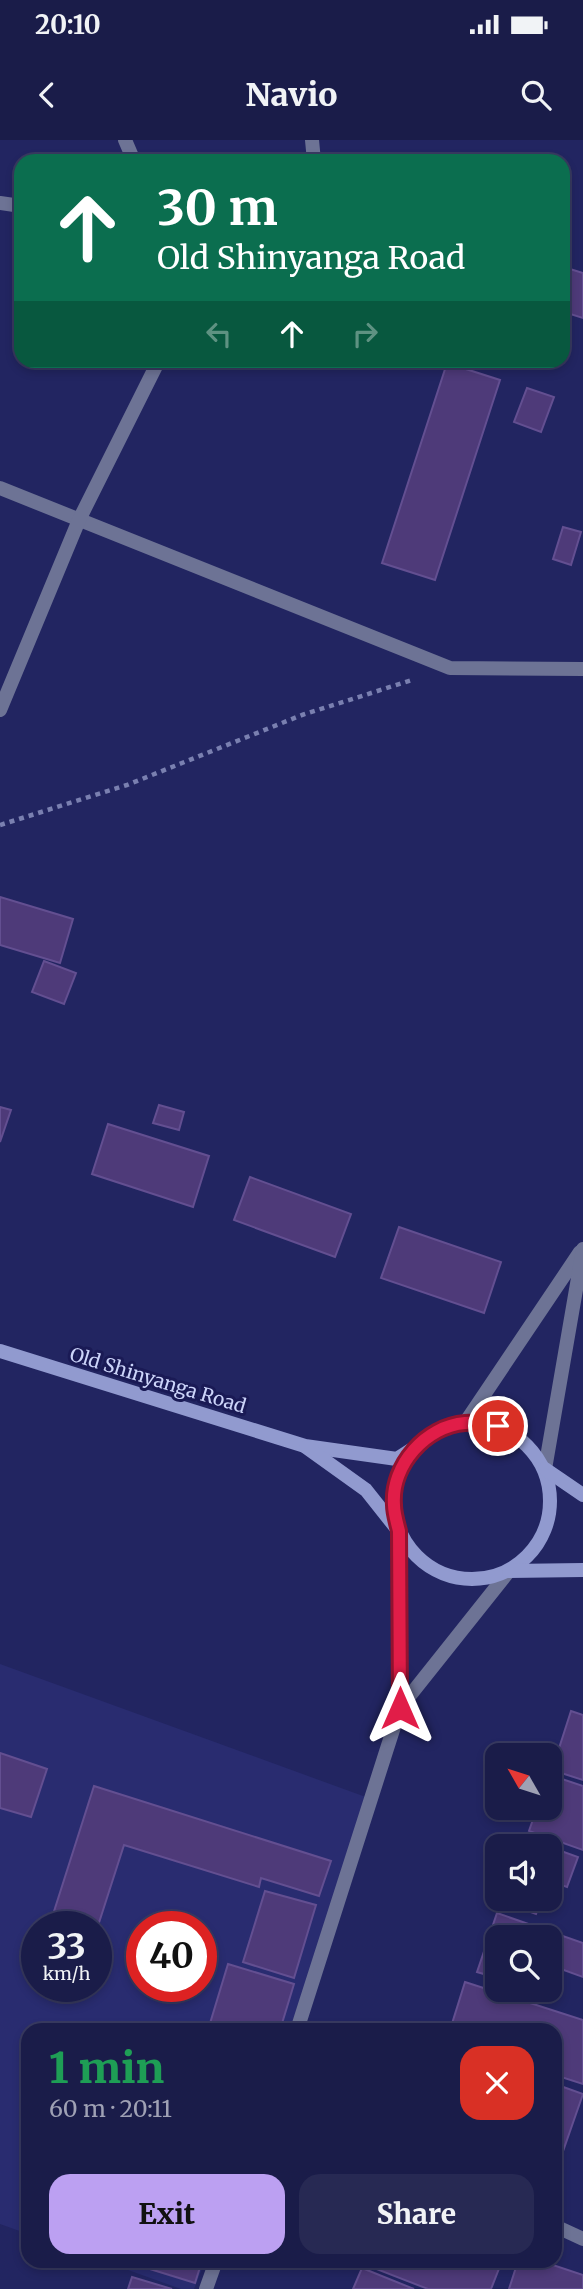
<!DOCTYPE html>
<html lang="en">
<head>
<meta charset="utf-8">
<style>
	:root { --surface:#1a1c49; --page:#272953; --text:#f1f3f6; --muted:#9fa1b4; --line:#383a61; --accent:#bca0f2 }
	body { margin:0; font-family:Merriweather,serif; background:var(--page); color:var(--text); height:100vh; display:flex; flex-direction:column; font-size:26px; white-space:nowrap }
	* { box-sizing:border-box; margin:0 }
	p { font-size:23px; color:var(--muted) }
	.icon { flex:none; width:38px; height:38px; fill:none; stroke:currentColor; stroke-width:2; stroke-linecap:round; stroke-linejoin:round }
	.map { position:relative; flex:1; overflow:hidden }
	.side { position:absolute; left:21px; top:1883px; width:541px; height:245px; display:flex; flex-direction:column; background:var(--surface); border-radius:21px; box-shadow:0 4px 10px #0003,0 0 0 2px var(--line) }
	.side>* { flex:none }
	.banner { position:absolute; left:14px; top:14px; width:556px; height:214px; border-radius:21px; box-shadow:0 4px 10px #0003,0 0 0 2px var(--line); background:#0b6e4f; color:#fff; overflow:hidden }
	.needle { width:46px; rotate:309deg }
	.fabs { position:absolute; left:485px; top:1603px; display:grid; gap:14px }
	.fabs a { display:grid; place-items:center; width:77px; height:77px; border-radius:14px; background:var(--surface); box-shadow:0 4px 10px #0003,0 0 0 2px var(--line); font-size:35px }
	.speed { position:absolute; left:21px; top:1771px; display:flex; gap:14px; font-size:35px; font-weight:700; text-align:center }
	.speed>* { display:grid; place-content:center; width:91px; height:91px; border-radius:50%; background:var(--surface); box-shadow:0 4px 10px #0003,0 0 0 2px var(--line); line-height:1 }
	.speed small { font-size:18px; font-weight:400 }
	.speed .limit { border:10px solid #d22; background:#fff; color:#111 }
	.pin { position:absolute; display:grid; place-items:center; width:60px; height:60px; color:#fff; margin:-30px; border:4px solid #fff; border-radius:50%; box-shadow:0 2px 7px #0007 }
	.me { position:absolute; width:77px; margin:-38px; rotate:0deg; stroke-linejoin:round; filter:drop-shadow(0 0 5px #0008) }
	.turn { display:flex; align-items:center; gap:24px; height:147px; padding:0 28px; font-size:32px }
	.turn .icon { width:91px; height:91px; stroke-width:2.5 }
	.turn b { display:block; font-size:49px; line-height:60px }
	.lanes { display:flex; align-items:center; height:66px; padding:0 28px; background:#0003; justify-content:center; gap:35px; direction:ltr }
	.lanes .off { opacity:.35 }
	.round { display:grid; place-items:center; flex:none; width:74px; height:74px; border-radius:21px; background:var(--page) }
	.head { display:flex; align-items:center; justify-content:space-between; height:119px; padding:0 28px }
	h1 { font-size:42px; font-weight:800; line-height:52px; color:#1e9e55 }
	.action { display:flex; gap:14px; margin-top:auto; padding:14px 28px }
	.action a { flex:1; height:80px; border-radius:21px; background:var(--accent); color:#111; font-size:28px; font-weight:800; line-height:80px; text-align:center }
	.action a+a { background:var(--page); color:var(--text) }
	.status { display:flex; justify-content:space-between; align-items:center; height:49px; padding:0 35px; background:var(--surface); direction:ltr }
	.status svg { height:19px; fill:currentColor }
	header { display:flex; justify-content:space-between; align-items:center; height:91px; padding:0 28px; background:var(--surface); font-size:32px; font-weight:800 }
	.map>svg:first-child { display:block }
</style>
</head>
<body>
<div class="status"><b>20:10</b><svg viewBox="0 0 49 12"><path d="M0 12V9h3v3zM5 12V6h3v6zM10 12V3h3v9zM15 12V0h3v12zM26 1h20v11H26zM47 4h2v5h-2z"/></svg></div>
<header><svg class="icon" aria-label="back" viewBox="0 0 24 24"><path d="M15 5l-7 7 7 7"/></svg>Navio<svg class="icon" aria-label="search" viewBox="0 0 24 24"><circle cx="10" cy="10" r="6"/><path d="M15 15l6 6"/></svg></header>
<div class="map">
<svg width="583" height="2149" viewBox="0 0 583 2149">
	<rect width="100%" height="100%" fill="#222561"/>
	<g fill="#292c70" fill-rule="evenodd">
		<path d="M0 1524 374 1660 289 1890H28V2094L0 2084ZM37 1787H96V1846H37ZM142 1787H201V1846H142Z"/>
		<path d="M103 2121H205L194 2149H181Z"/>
	</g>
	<g fill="#4e3a79" stroke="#634f91" stroke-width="2">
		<path d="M570 129 583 133V178L564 172V151Z"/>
		<path d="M447 223 500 240 435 440 382 423Z"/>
		<path d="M527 248 554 257 541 292 514 282Z"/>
		<path d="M563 387 581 392 571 425 553 419Z"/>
		<path d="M0 757 73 779 60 823 0 805Z"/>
		<path d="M44 821 76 833 64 864 32 852Z"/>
		<path d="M159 965 184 972 179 990 153 983Z"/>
		<path d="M0 967 11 970 0 1002Z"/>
		<path d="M108 984 209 1016 193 1067 92 1034Z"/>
		<path d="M250 1037 351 1074 335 1117 234 1080Z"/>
		<path d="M399 1087 501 1122 484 1173 381 1138Z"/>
		<path d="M571 1571 583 1575V1640L552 1630Z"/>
		<path d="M0 1613 47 1629 31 1677 0 1668Z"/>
		<path d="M550 1635 583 1646V1710L529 1691 537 1668H550Z"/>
		<path d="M94 1646 331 1721 319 1756 261 1738 259 1747 124 1705 96 1792V1787H49Z"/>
		<path d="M525 1698 547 1706H522Z"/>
		<path d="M550 1707 578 1717 567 1747 550 1741Z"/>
		<path d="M265 1751 316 1765 294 1838 243 1822Z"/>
		<path d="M504 1759H541L536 1774 503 1762Z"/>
		<path d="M497 1773 583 1803V1837L550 1825V1797H497V1838L477 1832Z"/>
		<path d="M228 1824 294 1844 280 1890H208Z"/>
		<path d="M465 1842 583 1880V1944L555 1935V1890H450Z"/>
		<path d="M555 1944 583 1954 561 2017 555 2015Z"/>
		<path d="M124 2121H202L195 2143Z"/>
		<path d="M367 2121H502L491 2149H428L366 2125Z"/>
		<path d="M518 2121H541L583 2135V2149H509Z"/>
		<path d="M362 2128 414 2149H353Z"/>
		<path d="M132 2137 172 2149H128Z"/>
	</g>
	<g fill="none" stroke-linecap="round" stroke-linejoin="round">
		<path stroke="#7a80b0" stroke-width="4.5" stroke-dasharray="5 5" stroke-linecap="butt" d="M0 685 127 645 302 575 412 540"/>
		<g stroke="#6d7395" stroke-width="14">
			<path d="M125 0 134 21"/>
			<path d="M312 0 314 21"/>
			<path d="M0 63 21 66"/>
			<path d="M0 348 450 528 583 529"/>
			<path d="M0 570 79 380 159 220"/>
		</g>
		<path stroke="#6d7395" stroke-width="14" d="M555 2086 583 2099"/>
		<g stroke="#6d7395" stroke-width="14">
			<path d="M465 1283 580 1112"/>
			<path d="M545 1329 583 1109"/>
			<path d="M400 1568 509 1431"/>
			<path d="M297 1890 400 1568 399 1391"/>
			<path d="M206 2149 216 2121"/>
		</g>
		<g stroke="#919acf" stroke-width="14">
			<path d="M0 1211 305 1306 397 1319 411 1310"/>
			<circle cx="472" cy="1361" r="78"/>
			<path d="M306 1307 366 1350 397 1389"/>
			<path d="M545 1329 583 1355"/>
			<path d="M509 1431 583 1430"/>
		</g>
	</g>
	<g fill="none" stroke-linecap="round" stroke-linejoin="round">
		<defs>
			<path id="route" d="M400 1568 399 1391C397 1383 394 1373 394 1365 391 1325 426 1286 465 1283 476 1282 488 1285 498 1286"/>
		</defs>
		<use href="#route" stroke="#92132f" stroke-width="18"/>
		<use href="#route" stroke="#e11d48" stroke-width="12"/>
	</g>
	<g text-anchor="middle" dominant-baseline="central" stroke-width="6" stroke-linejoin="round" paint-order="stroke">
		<g font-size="19" fill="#ccd4f9" stroke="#1a1a55">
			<text transform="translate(158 1240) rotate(17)">Old Shinyanga Road</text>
		</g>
	</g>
</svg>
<div class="fabs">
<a><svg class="needle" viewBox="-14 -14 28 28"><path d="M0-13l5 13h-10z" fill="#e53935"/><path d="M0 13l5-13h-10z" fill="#9fa1b4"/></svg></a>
<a><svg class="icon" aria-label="sound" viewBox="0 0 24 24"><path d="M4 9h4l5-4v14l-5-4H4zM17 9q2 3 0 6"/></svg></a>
<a><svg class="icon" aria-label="search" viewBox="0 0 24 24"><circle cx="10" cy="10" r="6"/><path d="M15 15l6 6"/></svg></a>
</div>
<div class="speed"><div>33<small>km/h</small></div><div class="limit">40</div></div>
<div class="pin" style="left:498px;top:1286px;background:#d93025"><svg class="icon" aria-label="arrive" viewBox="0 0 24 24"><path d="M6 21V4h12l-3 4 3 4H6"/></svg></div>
<svg class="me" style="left:400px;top:1568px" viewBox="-20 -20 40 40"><path d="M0-17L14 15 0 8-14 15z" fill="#e11d48" stroke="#fff" stroke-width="4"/></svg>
<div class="banner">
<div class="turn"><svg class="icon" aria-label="ahead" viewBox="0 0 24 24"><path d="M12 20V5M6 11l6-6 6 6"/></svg><div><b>30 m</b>Old Shinyanga Road</div></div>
<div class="lanes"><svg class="icon off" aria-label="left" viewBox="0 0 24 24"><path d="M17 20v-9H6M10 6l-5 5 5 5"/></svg><svg class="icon" aria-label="ahead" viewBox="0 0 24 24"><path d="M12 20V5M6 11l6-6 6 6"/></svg><svg class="icon off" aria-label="right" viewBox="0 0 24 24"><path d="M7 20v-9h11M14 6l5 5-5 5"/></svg></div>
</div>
<section class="side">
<div class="head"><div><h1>1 min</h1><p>60 m · 20:11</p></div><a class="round" style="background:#d93025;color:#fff"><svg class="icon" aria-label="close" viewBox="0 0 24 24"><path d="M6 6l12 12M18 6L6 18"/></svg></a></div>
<div class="action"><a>Exit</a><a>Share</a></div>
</section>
</div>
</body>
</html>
